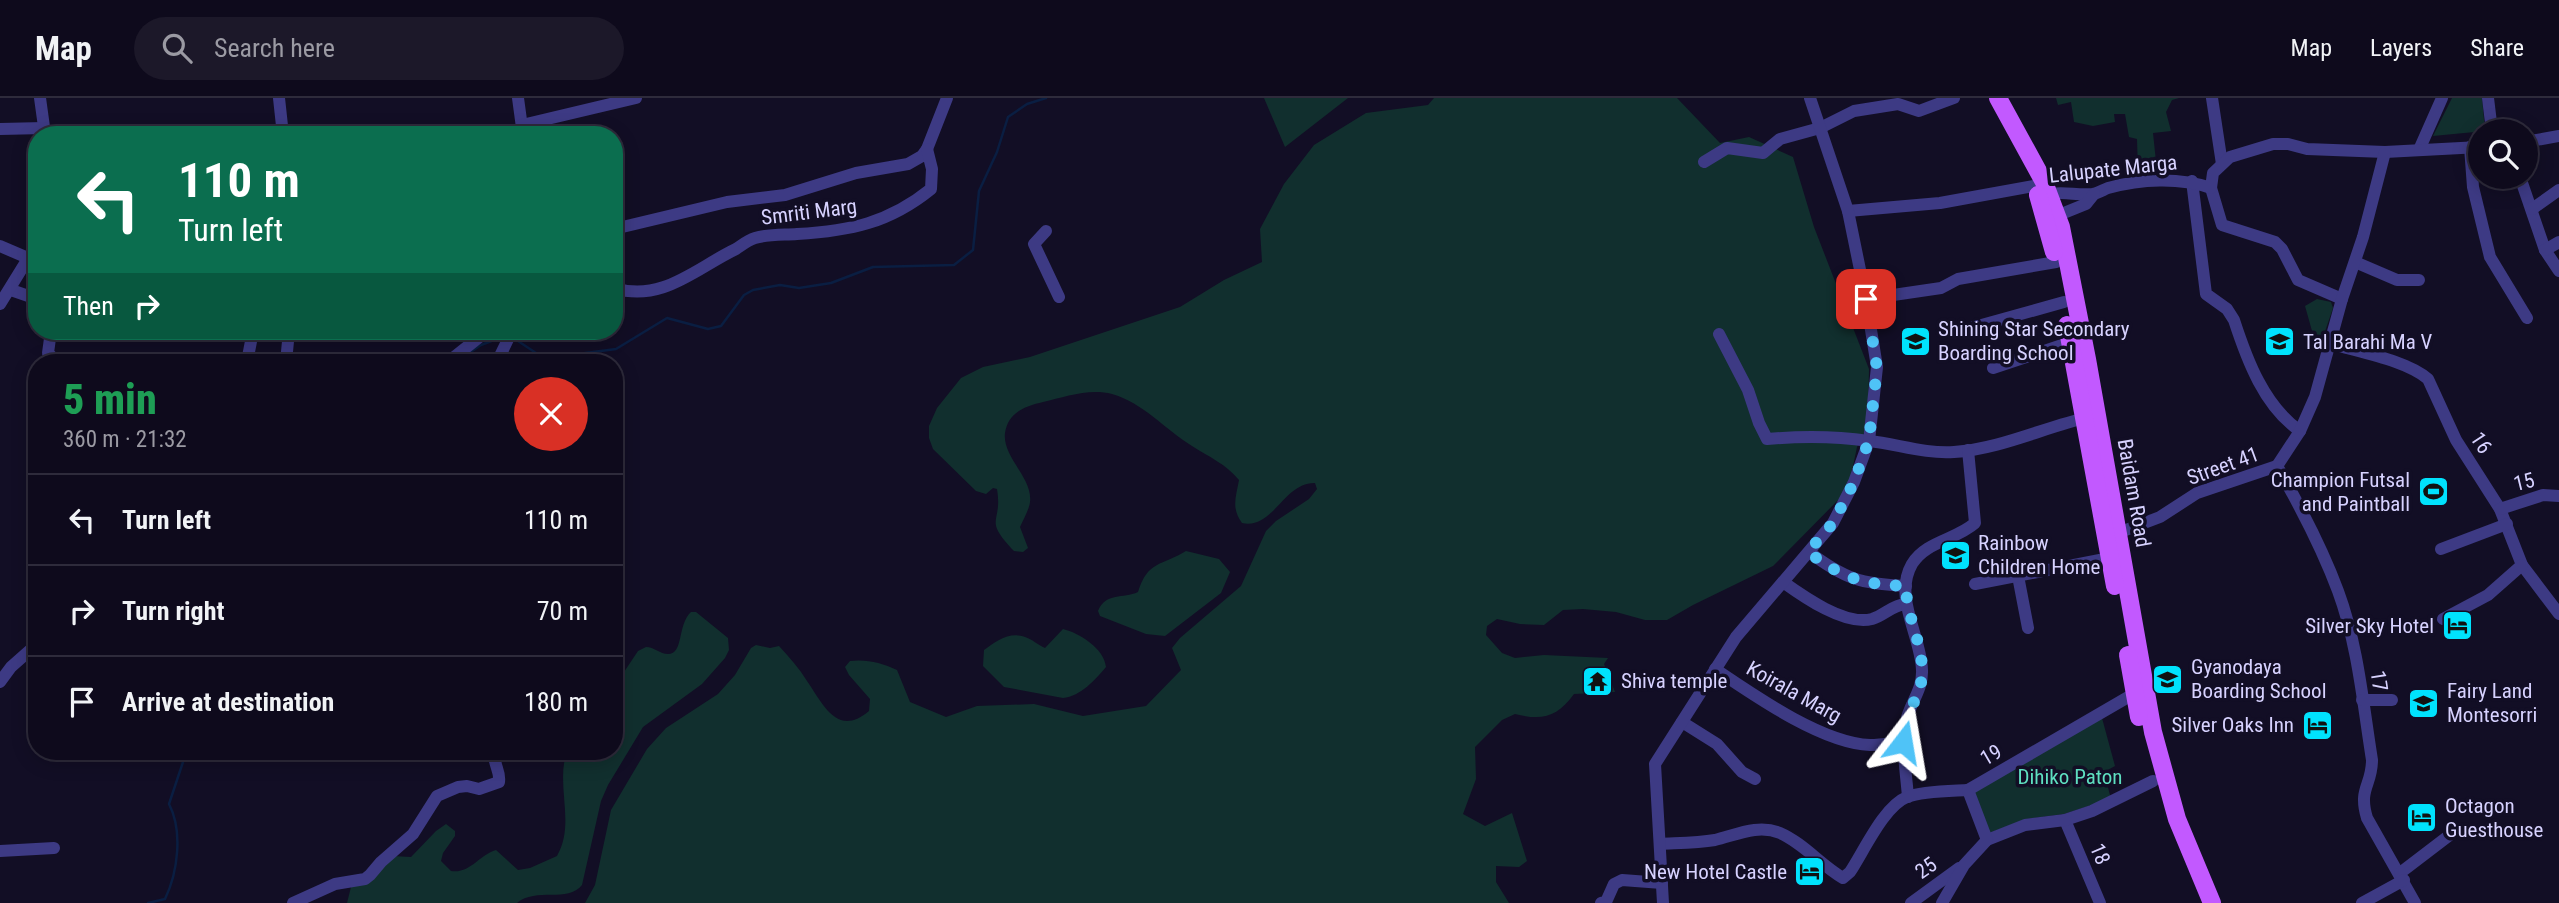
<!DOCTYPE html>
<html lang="en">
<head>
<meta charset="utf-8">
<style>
	:root { --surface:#0e0a1c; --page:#1c1829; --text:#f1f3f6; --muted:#9b9aa3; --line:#2e2b3b }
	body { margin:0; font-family:"Roboto Condensed",sans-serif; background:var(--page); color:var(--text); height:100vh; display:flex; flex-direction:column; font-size:26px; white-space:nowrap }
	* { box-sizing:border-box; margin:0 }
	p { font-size:23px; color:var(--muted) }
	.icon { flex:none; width:38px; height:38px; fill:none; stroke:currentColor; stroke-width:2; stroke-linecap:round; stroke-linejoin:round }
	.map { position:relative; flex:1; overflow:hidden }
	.details { position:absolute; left:28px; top:256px; width:595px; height:406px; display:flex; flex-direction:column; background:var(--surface); border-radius:28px; box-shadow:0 4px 18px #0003,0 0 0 2px var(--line) }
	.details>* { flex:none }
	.guide { position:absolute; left:28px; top:28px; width:595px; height:214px; border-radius:28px; box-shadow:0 4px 18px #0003,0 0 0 2px var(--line); background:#0b6e4f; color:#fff; overflow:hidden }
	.buttons { position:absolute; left:2468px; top:21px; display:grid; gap:14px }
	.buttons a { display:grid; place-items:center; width:70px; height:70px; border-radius:50%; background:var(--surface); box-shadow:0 4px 18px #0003,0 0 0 2px var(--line); font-size:35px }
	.pin { position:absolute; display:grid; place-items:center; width:60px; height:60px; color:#fff; margin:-30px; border-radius:14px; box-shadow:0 4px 10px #0006 }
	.me { position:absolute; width:77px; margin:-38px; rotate:14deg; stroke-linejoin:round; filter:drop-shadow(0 0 5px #0008) }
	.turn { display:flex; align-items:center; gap:24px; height:147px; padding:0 35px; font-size:32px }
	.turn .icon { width:91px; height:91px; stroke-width:2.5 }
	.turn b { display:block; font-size:49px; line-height:60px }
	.then { display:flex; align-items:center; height:66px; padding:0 35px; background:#0003; gap:14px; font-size:26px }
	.round { display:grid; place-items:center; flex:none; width:74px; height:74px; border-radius:37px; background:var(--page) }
	.summary { display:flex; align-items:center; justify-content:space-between; height:119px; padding:0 35px }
	h1 { font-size:42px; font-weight:800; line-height:52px; color:#1e9e55 }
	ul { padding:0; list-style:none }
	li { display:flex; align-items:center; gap:21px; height:91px; padding:0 35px; border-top:2px solid var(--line) }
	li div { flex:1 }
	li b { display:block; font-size:26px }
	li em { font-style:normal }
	header { display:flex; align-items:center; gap:42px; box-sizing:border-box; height:98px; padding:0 35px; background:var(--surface); border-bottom:2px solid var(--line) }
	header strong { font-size:33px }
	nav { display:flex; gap:38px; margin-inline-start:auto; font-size:24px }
	.search { width:490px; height:63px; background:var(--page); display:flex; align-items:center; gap:18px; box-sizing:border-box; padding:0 24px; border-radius:38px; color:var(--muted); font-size:26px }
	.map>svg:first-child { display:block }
</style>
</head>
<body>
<header>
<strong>Map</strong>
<div class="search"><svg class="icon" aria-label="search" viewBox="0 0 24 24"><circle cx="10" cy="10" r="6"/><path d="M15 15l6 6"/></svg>Search here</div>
<nav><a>Map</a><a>Layers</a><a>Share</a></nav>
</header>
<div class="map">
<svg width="2559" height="805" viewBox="0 0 2559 805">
	<rect width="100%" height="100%" fill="#120e25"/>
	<g fill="#112f2e">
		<path d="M1264 0H1348L1285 49Z"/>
		<path d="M1434 0H1677L1720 45 1749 39 1793 59 1814 129 1869 271 1868 326 1857 349 1848 392 1773 468 1693 507 1667 522H1645L1616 514 1583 511 1563 512 1544 527 1520 526 1497 521 1487 528 1486 537 1502 555 1515 560 1544 557 1608 560 1604 566 1615 594 1574 596C1557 619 1543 623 1515 616L1502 622 1475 649 1476 681 1463 716 1485 728 1512 715 1527 763 1519 769 1496 768V784L1509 805H585L595 787 611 712 647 651 666 630 718 596 735 577 751 550 756 547 770 550 779 548C789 559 799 570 807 583 823 606 837 640 869 613L870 601 849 577 845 569 850 563C867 561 882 565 897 572L910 604 946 619 977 608 1034 606 1083 618 1146 608 1181 572 1172 550 1180 540 1241 488 1266 433 1276 423 1309 401 1317 391 1315 385C1284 384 1273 432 1242 425 1231 410 1236 399 1239 382 1226 366 1209 359 1192 348 1166 332 1142 304 1112 296 1089 290 1065 299 1043 304 1026 308 1008 314 1005 335 1002 359 1033 380 1030 404 1029 412 1023 422 1020 429L1028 450 1023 454 1014 453C982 419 1003 427 997 391L993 390 986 396 976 393 933 351 929 340V328L937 310 961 280 983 269 1030 259 1180 209 1224 182 1262 164 1260 131 1284 86 1314 47 1366 15 1428 7Z"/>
		<path d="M2056 0H2179L2172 2 2166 14 2171 33 2153 35 2157 73H2138L2137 41 2129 39 2125 16H2114L2115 24 2093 28 2074 24 2071 4 2058 7Z"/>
		<path d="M2452 0H2482L2485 33 2433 38Z"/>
		<path d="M2317 201 2331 204 2333 210 2318 254 2305 208Z"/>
		<path d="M1186 453 1219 461 1230 474 1221 495 1165 538 1146 536 1100 518 1098 513C1106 494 1123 501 1138 494 1148 462 1162 468 1186 453Z"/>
		<path d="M691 514H696L728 540 729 552 725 560 702 586 643 629 608 687 601 703 582 787C568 805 536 789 517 805H347L351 789 392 758 411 759 436 733 446 726 455 733V738L443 755 441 763 451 773C470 776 479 757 496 752L518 772 530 770 557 758C576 725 555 688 567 653H614V589L638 553 646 549C654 549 660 556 668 556 684 556 677 527 691 514Z"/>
		<path d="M1063 531C1079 535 1104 550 1106 569 1095 582 1081 598 1063 600L1004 589 983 568 984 552C996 543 1010 533 1025 539 1032 541 1038 547 1045 550Z"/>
		<path d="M2102 620 2115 668 2104 674 2111 701 2064 716 2027 721 1989 735 1973 692Z"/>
	</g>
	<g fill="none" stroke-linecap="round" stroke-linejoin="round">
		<g stroke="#0a1e42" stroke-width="2.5">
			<path d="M518 243 536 255 555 259 616 251 667 220 708 231 721 228 744 197 753 192 780 187 799 190 831 185 873 169 954 167 973 152 979 93 997 54 1008 19 1027 6 1046 0"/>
			<path d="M469 255 481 247 502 239"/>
			<path d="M148 805 165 801C178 774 183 733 169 706L183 664V653"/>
		</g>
		<g stroke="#3d3a84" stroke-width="12">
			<path d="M40 0 45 36"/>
			<path d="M279 0 283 37"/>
			<path d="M518 0 523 37"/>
			<path d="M2212 0 2222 66"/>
			<path d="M2488 0 2492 33"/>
			<path d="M522 27 636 0"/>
			<path d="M0 31 44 30"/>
			<path d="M2525 44 2559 38"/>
			<path d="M2470 49 2473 89 2490 159 2527 220"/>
			<path d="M2419 52 2442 0"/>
			<path d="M1704 64 1727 50 1763 55 1780 41 1820 30 1854 13 1898 6 1919 13 1954 0"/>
			<path d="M2520 79 2545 152 2559 173"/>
			<path d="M2192 83 2206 196 2227 211 2234 222C2247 262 2264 308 2300 333"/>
			<path d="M2211 90 2222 127 2275 144 2282 151 2298 182 2342 201"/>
			<path d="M2044 97C2062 92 2076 98 2093 96 2098 95 2103 92 2108 90 2141 81 2179 79 2211 90L2213 75 2230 59 2273 46H2288L2307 51 2385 54 2480 49"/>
			<path d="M2532 111 2559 92"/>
			<path d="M1848 113 1940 105 2034 88"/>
			<path d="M2049 121 2086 106 2094 96"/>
			<path d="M614 131 727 104 785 97 856 75 908 66 922 58 927 51 947 0"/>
			<path d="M1046 133 1034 146 1059 199"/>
			<path d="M0 148 28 160"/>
			<path d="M2545 152 2559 144"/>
			<path d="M2355 164 2397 182H2419"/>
			<path d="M614 190C662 205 696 170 736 151 742 147 748 142 755 140 768 136 783 137 797 136 850 133 889 125 931 91L932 71 927 51"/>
			<path d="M11 192 37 201"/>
			<path d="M1866 201 1941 190 1958 181 2056 164"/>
			<path d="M0 206 37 146"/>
			<path d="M51 233 48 255 57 264"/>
			<path d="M1960 233 2064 204"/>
			<path d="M1719 236 1748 292 1759 325 1767 341C1801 338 1835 338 1869 343 1897 346 1925 356 1954 354 2000 351 2045 329 2089 319"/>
			<path d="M2329 245C2358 254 2406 262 2428 281L2456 342 2500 411 2522 467 2559 516"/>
			<path d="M247 264 253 233"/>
			<path d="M286 264 289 233"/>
			<path d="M448 264 487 233"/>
			<path d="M497 264 512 233"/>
			<path d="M1993 270 2071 244"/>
			<path d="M2277 368C2300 408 2322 450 2338 493 2358 547 2363 606 2372 662 2372 688 2358 690 2367 720L2415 805"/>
			<path d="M2277 368 2300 333 2315 299 2342 201 2363 139 2385 54"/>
			<path d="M2500 411 2543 397 2559 398"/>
			<path d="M2110 438 2160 419 2197 395 2277 368"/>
			<path d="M2441 451 2507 426"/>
			<path d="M1809 454C1845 481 1861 486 1906 488"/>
			<path d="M2018 478 2028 530"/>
			<path d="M1783 484C1804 499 1845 528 1872 521 1885 517 1892 507 1906 506"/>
			<path d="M1975 486 2110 460"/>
			<path d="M2443 521 2488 497 2522 467"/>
			<path d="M1715 571C1755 598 1822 645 1870 647 1881 647 1892 645 1903 644"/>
			<path d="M0 584 11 569 37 546"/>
			<path d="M2362 602H2392"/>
			<path d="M1682 624 1717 646 1742 674 1755 681"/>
			<path d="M1908 699C1906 673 1901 648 1906 623 1910 605 1923 592 1922 572 1921 538 1893 499 1912 466 1926 443 1956 442 1975 425L1968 352"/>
			<path d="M2065 722 2100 805"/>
			<path d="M1987 742 2025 727 2065 722 2092 713 2153 683"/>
			<path d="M1660 746C1678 745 1697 745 1715 742 1736 737 1758 726 1780 735 1803 745 1821 767 1843 780L1850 774C1864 753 1884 708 1907 699 1923 693 1952 693 1968 692"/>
			<path d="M0 753 54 750"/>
			<path d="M2400 775 2455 733"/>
			<path d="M293 805 335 786 365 781 370 777 381 764 413 736 437 698 458 689 467 688 479 691 499 684C501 672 491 664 496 653"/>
			<path d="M1601 805 1606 804 1614 786 1622 782 1662 785"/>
			<path d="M1663 805 1655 666 1736 539 1833 425 1854 384 1869 343 1877 269 1866 201 1848 113 1810 0"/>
			<path d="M1911 805 1959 770"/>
			<path d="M1942 805 1964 767 1987 742 1968 692 2142 591"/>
			<path d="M2362 805 2404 782"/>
		</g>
		<g stroke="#c259ff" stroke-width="18">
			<path d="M1998 0 2044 84 2061 129 2087 261 2153 634 2177 721 2212 805"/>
			<path d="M2038 97 2054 154"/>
			<path d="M2067 227 2115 488"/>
			<path d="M2128 557 2139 619"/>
		</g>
	</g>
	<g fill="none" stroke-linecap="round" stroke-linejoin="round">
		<path stroke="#4fc3f7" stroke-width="12" stroke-dasharray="0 21.6" d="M1866 201 1877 270 1869 342 1854 384 1833 425 1808 454C1845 481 1861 486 1906 488 1906 518 1923 545 1922 575 1922 591 1914 603 1908 617 1905 625 1904 635 1903 644"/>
	</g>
	<defs>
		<symbol id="school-square" viewBox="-11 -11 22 22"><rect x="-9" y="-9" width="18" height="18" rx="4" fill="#00e2fd" stroke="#120e25"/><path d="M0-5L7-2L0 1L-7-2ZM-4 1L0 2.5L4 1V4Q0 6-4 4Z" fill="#111"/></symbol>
		<symbol id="stadium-square" viewBox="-11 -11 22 22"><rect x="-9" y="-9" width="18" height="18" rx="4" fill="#00e2fd" stroke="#120e25"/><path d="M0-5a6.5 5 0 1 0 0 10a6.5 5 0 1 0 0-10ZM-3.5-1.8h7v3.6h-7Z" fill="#111"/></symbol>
		<symbol id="hotel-square" viewBox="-11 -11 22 22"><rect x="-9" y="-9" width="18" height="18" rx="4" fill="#00e2fd" stroke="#120e25"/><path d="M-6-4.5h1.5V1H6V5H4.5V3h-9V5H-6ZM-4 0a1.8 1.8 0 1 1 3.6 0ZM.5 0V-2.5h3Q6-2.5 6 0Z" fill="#111"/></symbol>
		<symbol id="temple-square" viewBox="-11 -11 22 22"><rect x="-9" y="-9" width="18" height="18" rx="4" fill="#00e2fd" stroke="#120e25"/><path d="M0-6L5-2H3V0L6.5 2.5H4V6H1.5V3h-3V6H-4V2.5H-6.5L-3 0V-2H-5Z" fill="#111"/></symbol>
	</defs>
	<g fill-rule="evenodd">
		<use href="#school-square" x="1898" y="226" width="35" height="35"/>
		<use href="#school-square" x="2262" y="226" width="35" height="35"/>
		<use href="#stadium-square" x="2416" y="376" width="35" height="35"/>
		<use href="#school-square" x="1938" y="440" width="35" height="35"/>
		<use href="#hotel-square" x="2440" y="510" width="35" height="35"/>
		<use href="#school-square" x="2150" y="564" width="35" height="35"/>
		<use href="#temple-square" x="1580" y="566" width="35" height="35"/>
		<use href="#school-square" x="2406" y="588" width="35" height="35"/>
		<use href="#hotel-square" x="2300" y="610" width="35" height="35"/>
		<use href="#hotel-square" x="2404" y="702" width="35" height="35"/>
		<use href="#hotel-square" x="1792" y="756" width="35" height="35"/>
	</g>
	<g text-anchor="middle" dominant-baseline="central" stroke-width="7" stroke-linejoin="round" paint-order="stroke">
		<g font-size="21" fill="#d7d2ff" stroke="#120e25">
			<text transform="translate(2113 71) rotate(-6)">Lalupate Marga</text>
			<text transform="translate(809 114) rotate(-7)">Smriti Marg</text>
			<text transform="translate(2481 345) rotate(57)">16</text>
			<text transform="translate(2223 368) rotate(-20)">Street 41</text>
			<text transform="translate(2524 384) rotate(-14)">15</text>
			<text transform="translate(2134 395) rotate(80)">Baidam Road</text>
			<text transform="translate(2379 583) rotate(81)">17</text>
			<text transform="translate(1794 594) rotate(29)">Koirala Marg</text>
			<text transform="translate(1991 657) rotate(-30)">19</text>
			<text transform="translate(2100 756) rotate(67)">18</text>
			<text transform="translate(1926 770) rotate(-35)">25</text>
		</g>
		<g font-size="21" fill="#d7d2ff" stroke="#120e25" text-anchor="start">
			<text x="1938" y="231">Shining Star Secondary<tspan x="1938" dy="24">Boarding School</tspan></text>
			<text x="2303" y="244">Tal Barahi Ma V</text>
			<text x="2410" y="382" text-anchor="end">Champion Futsal<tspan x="2410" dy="24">and Paintball</tspan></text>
			<text x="1978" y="445">Rainbow<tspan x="1978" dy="24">Children Home</tspan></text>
			<text x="2434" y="528" text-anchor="end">Silver Sky Hotel</text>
			<text x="2191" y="569">Gyanodaya<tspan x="2191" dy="24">Boarding School</tspan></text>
			<text x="1621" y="583">Shiva temple</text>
			<text x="2447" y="593">Fairy Land<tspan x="2447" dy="24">Montesorri</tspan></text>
			<text x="2294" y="627" text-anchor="end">Silver Oaks Inn</text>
			<text x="2445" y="708">Octagon<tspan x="2445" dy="24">Guesthouse</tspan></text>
			<text x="1787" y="774" text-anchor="end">New Hotel Castle</text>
		</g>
		<g font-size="21" fill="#5edfc0" stroke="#120e25">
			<text x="2070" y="679">Dihiko Paton</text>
		</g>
	</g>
</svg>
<div class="buttons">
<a><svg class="icon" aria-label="search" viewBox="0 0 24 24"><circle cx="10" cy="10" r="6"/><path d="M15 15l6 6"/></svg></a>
</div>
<div class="pin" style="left:1866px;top:201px;background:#d93025"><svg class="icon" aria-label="arrive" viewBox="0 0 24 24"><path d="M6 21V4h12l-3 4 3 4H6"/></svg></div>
<svg class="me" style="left:1903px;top:644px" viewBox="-20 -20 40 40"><path d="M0-17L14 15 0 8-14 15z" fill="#4fc3f7" stroke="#fff" stroke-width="4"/></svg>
<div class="guide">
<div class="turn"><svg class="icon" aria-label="left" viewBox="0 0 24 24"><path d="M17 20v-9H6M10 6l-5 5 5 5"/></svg><div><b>110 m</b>Turn left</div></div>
<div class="then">Then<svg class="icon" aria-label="right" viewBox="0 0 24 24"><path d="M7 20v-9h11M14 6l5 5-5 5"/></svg></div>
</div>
<section class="details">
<div class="summary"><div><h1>5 min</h1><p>360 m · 21:32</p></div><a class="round" style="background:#d93025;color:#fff"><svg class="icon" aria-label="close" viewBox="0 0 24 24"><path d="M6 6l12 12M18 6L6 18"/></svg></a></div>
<ul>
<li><svg class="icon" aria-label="left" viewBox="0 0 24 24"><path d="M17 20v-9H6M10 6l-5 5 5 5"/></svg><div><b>Turn left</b></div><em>110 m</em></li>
<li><svg class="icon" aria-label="right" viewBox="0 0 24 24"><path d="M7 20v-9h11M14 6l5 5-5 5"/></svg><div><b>Turn right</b></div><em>70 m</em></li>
<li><svg class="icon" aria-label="arrive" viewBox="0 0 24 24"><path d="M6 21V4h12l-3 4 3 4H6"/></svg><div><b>Arrive at destination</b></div><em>180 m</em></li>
</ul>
</section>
</div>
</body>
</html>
